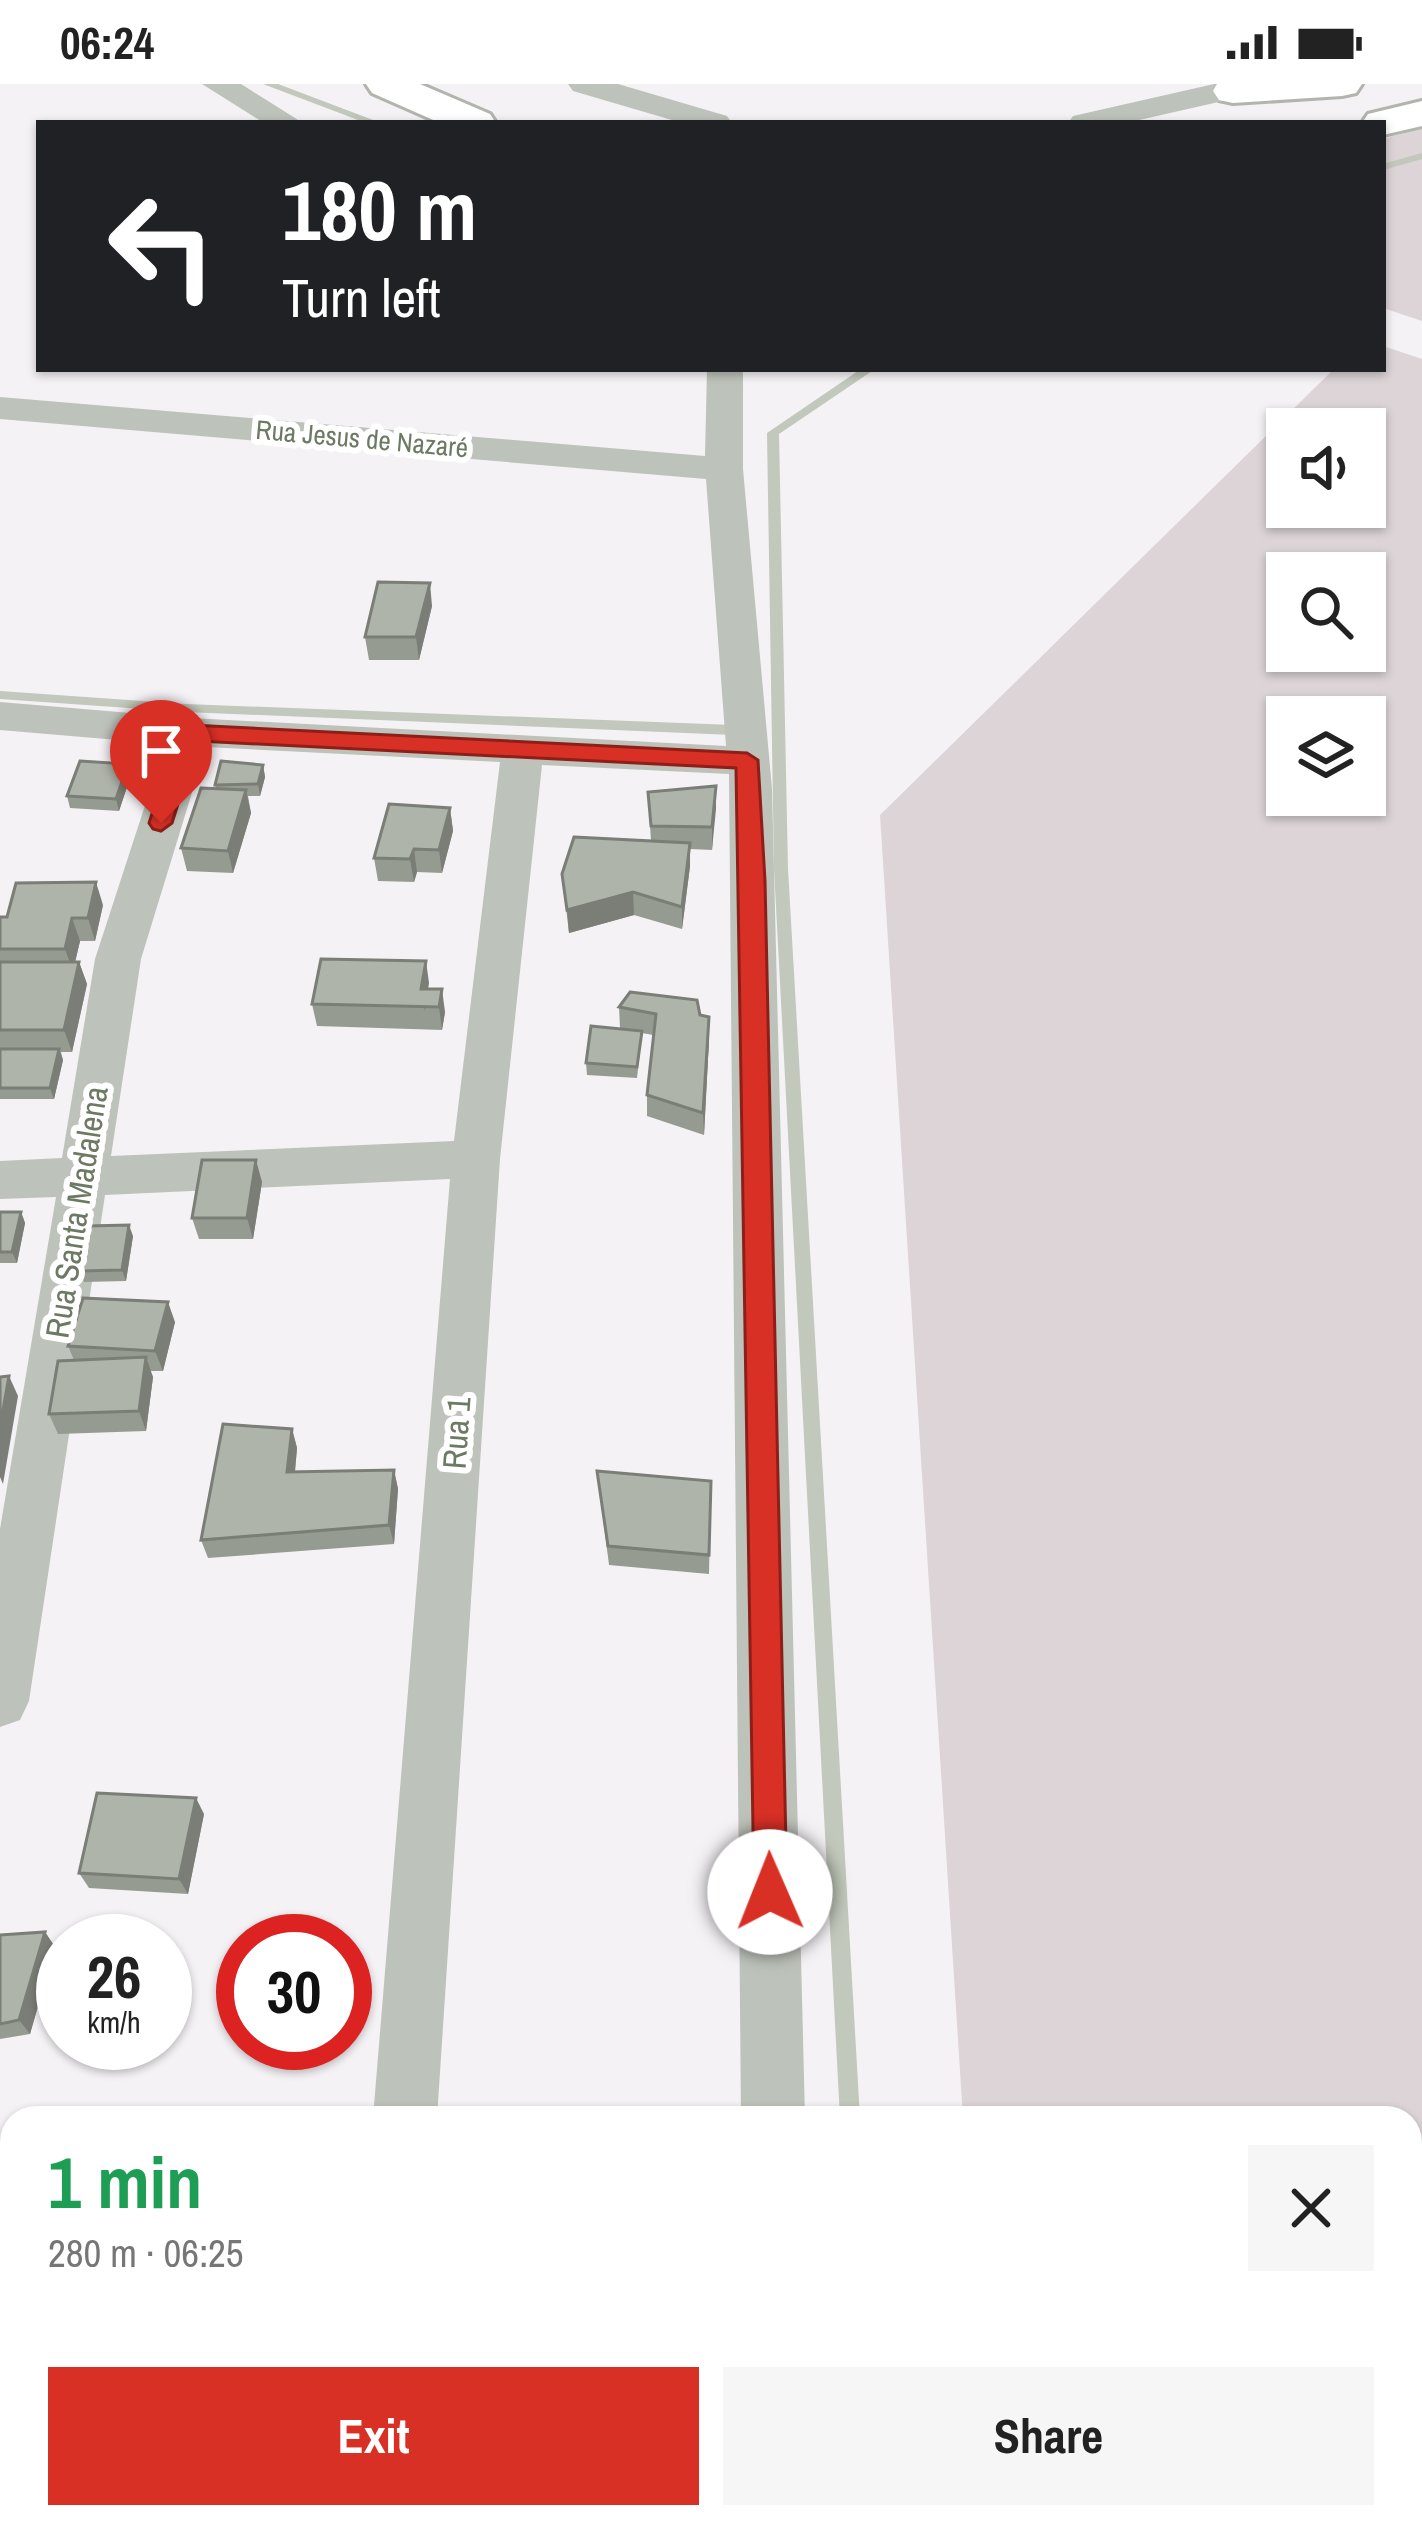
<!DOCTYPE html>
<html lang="en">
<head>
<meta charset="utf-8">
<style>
	:root { --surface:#fff; --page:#f6f6f6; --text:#222; --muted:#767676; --accent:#d93025 }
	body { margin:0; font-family:"Archivo Narrow",sans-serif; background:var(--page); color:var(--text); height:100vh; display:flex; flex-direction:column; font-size:45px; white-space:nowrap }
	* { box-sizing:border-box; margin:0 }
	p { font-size:39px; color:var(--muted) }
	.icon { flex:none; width:66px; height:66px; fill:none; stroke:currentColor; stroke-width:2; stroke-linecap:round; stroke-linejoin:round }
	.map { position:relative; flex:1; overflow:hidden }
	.sheet { position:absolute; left:0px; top:2022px; width:1422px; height:423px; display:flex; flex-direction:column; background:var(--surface); border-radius:36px 36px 0 0; box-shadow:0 3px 9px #0004 }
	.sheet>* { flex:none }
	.top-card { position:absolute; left:36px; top:36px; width:1350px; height:252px; border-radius:0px; box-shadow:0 3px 9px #0004; background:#202124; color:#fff; overflow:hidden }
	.fabs { position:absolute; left:1266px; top:324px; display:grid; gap:24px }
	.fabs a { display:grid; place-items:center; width:120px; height:120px; border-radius:0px; background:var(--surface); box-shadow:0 3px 9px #0004; font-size:60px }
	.speed { position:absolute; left:36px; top:1830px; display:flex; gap:24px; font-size:60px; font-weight:700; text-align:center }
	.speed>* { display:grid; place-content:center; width:156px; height:156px; border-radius:50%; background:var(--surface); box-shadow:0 3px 9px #0004; line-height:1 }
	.speed small { font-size:30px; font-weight:400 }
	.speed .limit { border:18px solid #d22; background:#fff; color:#111 }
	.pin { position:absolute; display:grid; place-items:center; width:102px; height:102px; color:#fff; margin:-123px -51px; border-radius:50% 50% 50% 0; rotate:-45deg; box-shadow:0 0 12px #0007 }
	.pin .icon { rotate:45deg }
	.me { position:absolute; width:132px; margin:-66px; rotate:359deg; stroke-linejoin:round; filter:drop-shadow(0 0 9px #0008) }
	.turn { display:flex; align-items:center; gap:42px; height:252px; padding:0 48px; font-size:54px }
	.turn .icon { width:156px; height:156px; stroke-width:2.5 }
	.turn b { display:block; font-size:84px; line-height:102px }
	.round { display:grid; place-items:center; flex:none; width:126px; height:126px; border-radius:0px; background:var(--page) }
	.headline { display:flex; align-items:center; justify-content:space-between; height:204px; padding:0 48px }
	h1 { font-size:72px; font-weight:700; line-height:90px; color:#1e9e55 }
	.primary-button { display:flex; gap:24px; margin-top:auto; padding:24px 48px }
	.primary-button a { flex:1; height:138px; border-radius:0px; background:var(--accent); color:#fff; font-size:48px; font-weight:700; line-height:138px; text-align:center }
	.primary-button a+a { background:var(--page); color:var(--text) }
	.status { display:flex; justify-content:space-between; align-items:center; height:84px; padding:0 60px; background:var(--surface); direction:ltr }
	.status svg { height:33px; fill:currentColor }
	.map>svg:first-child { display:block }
</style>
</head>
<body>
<div class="status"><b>06:24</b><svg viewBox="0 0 49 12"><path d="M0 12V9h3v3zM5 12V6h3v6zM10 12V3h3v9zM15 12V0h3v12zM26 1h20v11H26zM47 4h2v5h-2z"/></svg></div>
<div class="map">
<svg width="1422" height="2443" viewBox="0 0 1422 2443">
	<rect width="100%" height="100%" fill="#f5f2f5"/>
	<g fill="#dcd4d6" fill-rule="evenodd">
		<path d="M1422 44V237L1383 224V55Z"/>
		<path d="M1383 262 1422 275V2443H988V2433H1410V2034H963L880 731 1334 285H1383ZM1287 345H1365V423H1287ZM1287 489H1365V567H1287ZM1287 633H1365V711H1287Z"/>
	</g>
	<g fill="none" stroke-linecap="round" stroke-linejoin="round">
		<g fill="#c2c8bb" fill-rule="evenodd">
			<path d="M263 0H278L381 39H366Z"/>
			<path d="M1422 69V75L1383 86V80Z"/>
			<path d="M861 285H875L779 350 788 785 860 2034H840L774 785 767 349Z"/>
			<path d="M0 607 186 620 733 641 740 646 733 651 186 628 0 615Z"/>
			<rect x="835" y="2433" width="22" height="10"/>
		</g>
		<defs>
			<g id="highway">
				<path d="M366 0H420L490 30 496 39H440L372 9Z"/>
				<path d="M1217 0H1362L1356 9 1342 12 1233 19 1219 16 1213 7Z"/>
				<path d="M1422 17V42L1383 51V39H1362L1368 30Z"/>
			</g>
		</defs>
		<use href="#highway" stroke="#b1b5ae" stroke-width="6"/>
		<g fill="#bdc2ba" fill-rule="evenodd">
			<path d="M202 0H241L303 39H264Z"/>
			<path d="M568 0H618L727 32 732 39H682L573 7Z"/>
			<path d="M1214 0H1272L1267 7 1126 39H1068L1073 32Z"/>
			<path d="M707 285H743V385L772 705 805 2034H741L729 690 542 681 500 1075 437 2034H373L450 1095 105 1111 29 1617 20 1636 0 1643V1445L56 1113 0 1115V1077L62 1074 95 875 165 660 0 646V618L190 634 726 662 706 395 0 335V313L705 372ZM206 663 500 678 454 1057 111 1072 141 875Z"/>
			<path d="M12 2203V2271L0 2272V2204Z"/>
			<rect x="346" y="2433" width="70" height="10"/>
		</g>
		<use href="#highway" fill="#fff" fill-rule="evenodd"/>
	</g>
	<g fill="#969b91">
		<path d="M432 522 419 576H369L365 553Z"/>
		<path d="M263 681 265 693 260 712H248L251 729 233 789 187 787 181 764 216 705 215 701Z"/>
		<path d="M131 691 119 727 70 724 67 712Z"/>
		<path d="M716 702 712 766 690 765V782L682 845 634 831 569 849 562 790 651 757 648 708Z"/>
		<path d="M450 724 453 747 442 789 417 788 414 798 378 797 374 774Z"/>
		<path d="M103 821 95 857H80L75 878H79L87 900 72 968H61L63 976 54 1015H0V833Z"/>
		<path d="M426 877 428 905 445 928 442 946 317 942 312 920Z"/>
		<path d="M619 923 700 931 709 955 704 1051 647 1032V1011L653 951 642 949 637 994 587 991 586 979 620 944Z"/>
		<path d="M262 1098 253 1155H199L192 1134Z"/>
		<path d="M0 1128H21L25 1139 17 1179H0Z"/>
		<path d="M133 1152 126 1197 84 1198 80 1187Z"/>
		<path d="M175 1238 163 1287H150L153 1293 146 1347 58 1350 49 1330 74 1276 68 1262Z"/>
		<path d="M292 1345 297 1364 295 1388 394 1386 398 1405 394 1460 208 1474 201 1456Z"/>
		<path d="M597 1387 711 1397 709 1490 609 1481Z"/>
		<path d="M204 1730 188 1810 89 1804 79 1789Z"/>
		<path d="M45 1848 55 1863 30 1950 0 1955V1851Z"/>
	</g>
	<g fill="#7a7e76">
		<path d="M430 499 432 522 419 576 416 553Z"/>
		<path d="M128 680 131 691 119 727 116 715Z"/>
		<path d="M263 681 265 693 260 712 258 700Z"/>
		<path d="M716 702V725L712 766V743Z"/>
		<path d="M246 706 251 729 233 789 228 767Z"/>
		<path d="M450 724 453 747 442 789 439 766Z"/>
		<path d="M690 759V782L682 845V823Z"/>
		<path d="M414 765 417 788 414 798 410 775Z"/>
		<path d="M96 798 103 821 95 857 88 834Z"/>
		<path d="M633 808 634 831 569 849 567 826Z"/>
		<path d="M72 834 80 857 73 887 65 865Z"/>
		<path d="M426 877 429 899 425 927 421 905Z"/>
		<path d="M79 878 87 900 72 968 64 946Z"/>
		<path d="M442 905 445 928 442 946 439 923Z"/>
		<path d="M709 933V955L704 1051 703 1029Z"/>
		<path d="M59 965 63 976 54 1015 50 1004Z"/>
		<path d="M256 1076 262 1098 253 1155 247 1134Z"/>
		<path d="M21 1128 25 1139 17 1179 12 1168Z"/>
		<path d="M129 1141 133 1152 126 1197 122 1186Z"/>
		<path d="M168 1218 175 1238 163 1287 155 1267Z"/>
		<path d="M146 1273 153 1293 146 1347 139 1327Z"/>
		<path d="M9 1292 18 1312 3 1400 0 1393V1343Z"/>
		<path d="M292 1345 297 1364 293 1407 287 1388Z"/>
		<path d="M394 1386 398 1405 394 1460 389 1441Z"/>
		<path d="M196 1714 204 1730 188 1810 179 1795Z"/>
		<path d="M45 1848 55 1863 30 1950 19 1936Z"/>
	</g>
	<g fill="#aeb4a9" stroke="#7a7e76" stroke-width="3">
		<path d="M378 498 430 499 416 553H365Z"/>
		<path d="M80 677 128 680 116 715 67 712Z"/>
		<path d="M221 677 263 681 258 700 215 701Z"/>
		<path d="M716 702 712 743 651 742 648 708Z"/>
		<path d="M201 704 246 706 228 767 181 764Z"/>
		<path d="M389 720 450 724 439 766 414 765 410 775 374 774Z"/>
		<path d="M574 753 690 759 682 823 633 808 567 826 562 790Z"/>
		<path d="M96 798 88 834H72L65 865H0V833H7L16 799Z"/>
		<path d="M321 875 426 877 421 905H442L439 923 312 920Z"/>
		<path d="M0 878H79L64 946H0Z"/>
		<path d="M630 908 697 916 700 931 709 933 703 1029 647 1011 656 930 619 923Z"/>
		<path d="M591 942 642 947 637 983 586 979Z"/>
		<path d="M0 965H59L50 1004H0Z"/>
		<path d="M202 1076H256L247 1134H192Z"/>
		<path d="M0 1128H21L12 1168H0Z"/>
		<path d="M129 1141 122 1186 80 1187 88 1142Z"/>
		<path d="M83 1214 168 1218 155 1267 68 1262Z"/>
		<path d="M146 1273 139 1327 49 1330 58 1277Z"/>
		<path d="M9 1292 0 1343V1293Z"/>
		<path d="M223 1340 292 1345 287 1388 394 1386 389 1441 201 1456Z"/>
		<path d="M597 1387 711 1397 709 1471 608 1462Z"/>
		<path d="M97 1709 196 1714 179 1795 79 1789Z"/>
		<path d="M45 1848 19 1936 0 1940V1851Z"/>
		<path d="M313 2027 312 2034H243Z"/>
	</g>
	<path fill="#d93025" stroke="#8d1f18" stroke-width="3" d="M190 641 747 669 758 676 765 797 787 1808 782 1819 770 1823 759 1819 754 1808 736 684 198 657 172 739 161 747 153 745 149 739 178 649Z"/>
	<g text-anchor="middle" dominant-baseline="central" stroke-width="12" stroke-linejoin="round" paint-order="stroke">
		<g font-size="27" fill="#6c7a63" stroke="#fff">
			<text transform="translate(362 354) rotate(5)">Rua Jesus de Nazaré</text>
		</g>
		<g font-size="33" fill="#6c7a63" stroke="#fff">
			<text transform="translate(76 1128) rotate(-81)">Rua Santa Madalena</text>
			<text transform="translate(456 1349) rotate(-86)">Rua 1</text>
		</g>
	</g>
</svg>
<div class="fabs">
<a><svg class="icon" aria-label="sound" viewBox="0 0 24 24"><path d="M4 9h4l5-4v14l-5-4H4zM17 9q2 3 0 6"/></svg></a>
<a><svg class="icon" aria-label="search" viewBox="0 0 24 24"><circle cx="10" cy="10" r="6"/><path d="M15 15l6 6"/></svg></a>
<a><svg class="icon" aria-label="layers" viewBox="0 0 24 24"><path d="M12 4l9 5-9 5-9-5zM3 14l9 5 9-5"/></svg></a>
</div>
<div class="speed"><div>26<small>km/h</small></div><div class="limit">30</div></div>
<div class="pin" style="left:161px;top:739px;background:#d93025"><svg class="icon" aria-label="arrive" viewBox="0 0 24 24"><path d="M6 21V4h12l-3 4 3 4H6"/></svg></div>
<svg class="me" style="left:770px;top:1808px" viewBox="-20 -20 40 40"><circle r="19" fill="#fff"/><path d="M0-13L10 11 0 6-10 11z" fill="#d93025"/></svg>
<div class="top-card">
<div class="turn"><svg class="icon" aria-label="left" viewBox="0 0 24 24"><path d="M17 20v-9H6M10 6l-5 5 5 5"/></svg><div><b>180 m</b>Turn left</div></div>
</div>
<section class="sheet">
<div class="headline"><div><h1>1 min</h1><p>280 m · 06:25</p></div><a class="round"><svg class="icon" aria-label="close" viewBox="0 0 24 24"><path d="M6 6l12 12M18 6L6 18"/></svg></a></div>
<div class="primary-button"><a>Exit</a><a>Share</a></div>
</section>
</div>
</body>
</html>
